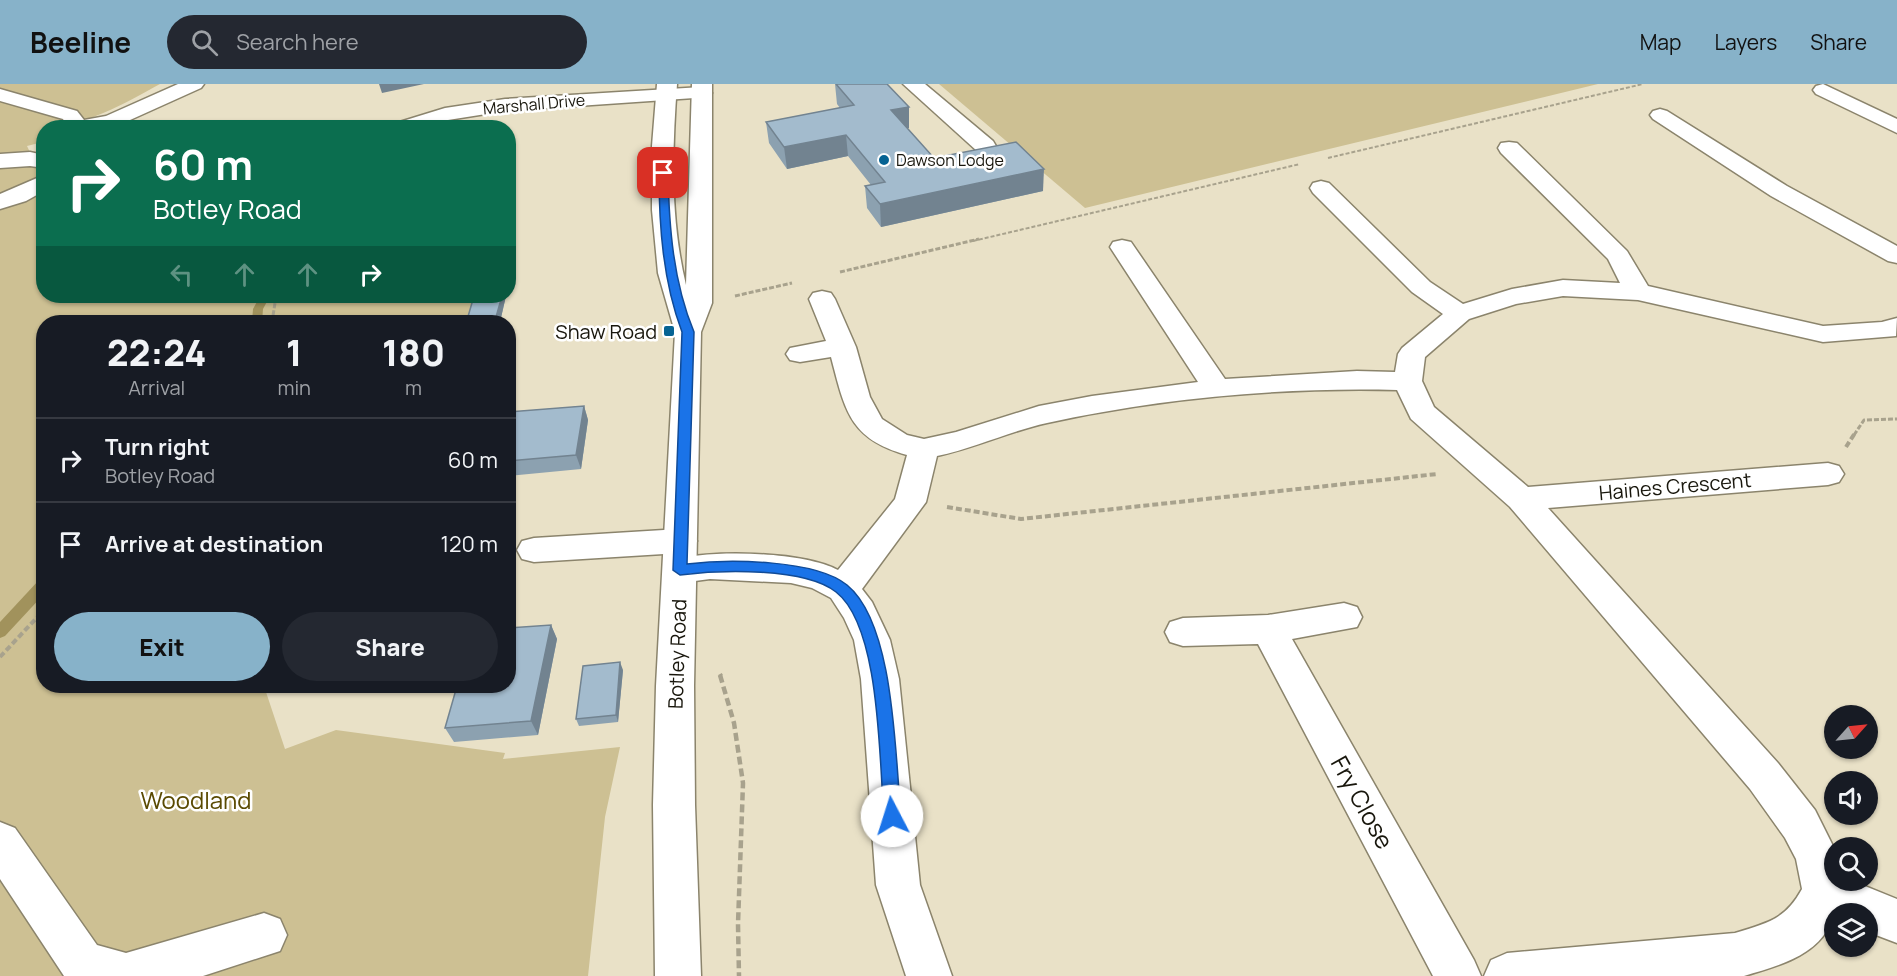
<!DOCTYPE html>
<html lang="en">
<head>
<meta charset="utf-8">
<style>
	:root { --surface:#171b24; --page:#242831; --text:#f1f3f6; --muted:#9ea1a6; --line:#363941; --accent:#87b2c9 }
	body { margin:0; font-family:Manrope,sans-serif; background:var(--page); color:var(--text); height:100vh; display:flex; flex-direction:column; font-size:22px; white-space:nowrap }
	* { box-sizing:border-box; margin:0 }
	p { font-size:20px; color:var(--muted) }
	.icon { flex:none; width:33px; height:33px; fill:none; stroke:currentColor; stroke-width:2; stroke-linecap:round; stroke-linejoin:round }
	.map { position:relative; flex:1; overflow:hidden }
	.side { position:absolute; left:36px; top:231px; width:480px; height:378px; display:flex; flex-direction:column; background:var(--surface); border-radius:24px; box-shadow:0 2px 4px #0004 }
	.side>* { flex:none }
	.guide { position:absolute; left:36px; top:36px; width:480px; height:183px; border-radius:24px; box-shadow:0 2px 4px #0004; background:#0b6e4f; color:#fff; overflow:hidden }
	.needle { width:39px; rotate:63deg }
	.tools { position:absolute; left:1824px; top:621px; display:grid; gap:12px }
	.tools a { display:grid; place-items:center; width:54px; height:54px; border-radius:50%; background:var(--surface); box-shadow:0 2px 4px #0004; font-size:30px }
	.pin { position:absolute; display:grid; place-items:center; width:51px; height:51px; color:#fff; margin:-26px; border-radius:12px; box-shadow:0 3px 9px #0006 }
	.me { position:absolute; width:66px; margin:-33px; rotate:355deg; stroke-linejoin:round; filter:drop-shadow(0 0 4px #0008) }
	.turn { display:flex; align-items:center; gap:21px; height:126px; padding:0 18px; font-size:27px }
	.turn .icon { width:78px; height:78px; stroke-width:2.5 }
	.turn b { display:block; font-size:42px; line-height:51px }
	.lanes { display:flex; align-items:center; height:57px; padding:0 18px; background:#0003; justify-content:center; gap:30px; direction:ltr }
	.lanes .off { opacity:.35 }
	.eta { display:flex; justify-content:space-evenly; align-items:center; height:102px; text-align:center }
	.eta b { font-size:36px; font-weight:800; line-height:42px }
	.primary-button { display:flex; gap:12px; margin-top:auto; padding:12px 18px }
	.primary-button a { flex:1; height:69px; border-radius:36px; background:var(--accent); color:#111; font-size:24px; font-weight:800; line-height:69px; text-align:center }
	.primary-button a+a { background:var(--page); color:var(--text) }
	ul { padding:0; list-style:none }
	li { display:flex; align-items:center; gap:18px; height:84px; padding:0 18px; border-top:2px solid var(--line) }
	li div { flex:1 }
	li b { display:block; font-size:22px }
	li em { font-style:normal }
	header { display:flex; align-items:center; gap:36px; box-sizing:border-box; height:84px; padding:0 30px; background:var(--accent); color:#111 }
	header strong { font-size:28px }
	nav { display:flex; gap:33px; margin-inline-start:auto; font-size:21px }
	.search { width:420px; height:54px; background:var(--page); display:flex; align-items:center; gap:15px; box-sizing:border-box; padding:0 21px; border-radius:33px; color:var(--muted); font-size:22px }
	.map>svg:first-child { display:block }
</style>
</head>
<body>
<header>
<strong>Beeline</strong>
<div class="search"><svg class="icon" aria-label="search" viewBox="0 0 24 24"><circle cx="10" cy="10" r="6"/><path d="M15 15l6 6"/></svg>Search here</div>
<nav><a>Map</a><a>Layers</a><a>Share</a></nav>
</header>
<div class="map">
<svg width="1897" height="892" viewBox="0 0 1897 892">
	<rect width="100%" height="100%" fill="#e9e1c7"/>
	<g fill="#cdc093">
		<path d="M0 0H160C126 19 83 43 44 44L43 58 27 62 43 96 44 212H480L471 238H44V602H264L285 665 336 646 505 669 503 675 620 663 605 733 588 892H0Z"/>
		<path d="M939 0H1598L1085 124Z"/>
	</g>
	<g fill="none" stroke-linecap="round" stroke-linejoin="round">
		<g fill="#a1925c" fill-rule="evenodd">
			<path d="M260 212H270L263 225 262 238H252L253 225Z"/>
			<path d="M44 495V510L5 552 0 554V538L39 496Z"/>
		</g>
		<defs>
			<g id="minor">
				<path d="M178 0H204L201 4 119 41 68 44 63 35 0 17V5L77 27 84 36 106 32Z"/>
				<path d="M903 0H925L993 57 996 62 993 67 985 68 977 67Z"/>
				<path d="M1823 0 1897 35V49L1816 10 1813 6 1816 2Z"/>
				<path d="M702 3 709 5 712 9 709 13 505 27 448 36 423 44H390L393 40 445 24 505 15Z"/>
				<path d="M1660 25 1667 27 1787 102 1897 162V179L1888 177 1771 112 1653 35 1650 31 1653 27Z"/>
				<path d="M1509 58 1517 59 1627 167 1648 202 1823 242 1882 238 1897 234 1896 252 1823 258 1638 216 1563 212 1516 220 1469 235 1425 273 1422 297 1434 323 1528 403 1828 379 1839 382 1844 390 1839 398 1828 401 1548 424 1778 679 1815 726 1834 764V796H1850L1897 815V859L1868 848V830H1834C1834 836 1832 839 1828 845 1811 874 1774 883 1744 892H1484L1491 876 1507 869 1735 849C1767 839 1785 836 1802 805L1796 775 1785 754 1750 705 1510 423 1411 335 1397 306C1283 303 1159 314 1047 339 1010 347 975 364 937 372L926 418 862 505 872 518 890 556 899 595 920 801 952 892H906L876 801 861 595 854 556 844 534 831 514 812 504 791 499 710 495 680 499 668 495 663 486 668 477C707 465 802 467 838 486L895 415 907 371C849 355 845 326 831 273L800 278 790 276 786 270 790 264 826 257 809 215 813 209 822 207 831 209 835 215 856 263 870 313 882 335 907 351 924 355 956 348 1039 322 1092 312 1198 298 1110 163 1113 158 1122 156 1131 158 1225 295 1357 287 1395 288 1398 270 1402 264 1443 230 1412 208 1313 109 1310 104 1313 99 1321 97 1329 99 1430 198 1463 220 1512 205 1563 196 1620 199 1608 175 1501 69 1498 64 1501 59Z"/>
				<path d="M30 68 44 71V84L30 82 0 84V70Z"/>
				<path d="M44 91V107L26 117 0 125V110Z"/>
				<path d="M680 445 692 448 697 457 692 466 680 469 534 478 522 475 517 466 522 457 534 454Z"/>
				<path d="M1344 519 1357 523 1362 533 1357 543 1292 555 1474 876 1481 892H1433L1258 560 1183 562 1170 558 1165 548 1170 538 1183 534 1268 531Z"/>
				<path d="M0 738 15 744 97 861 126 869 264 829 280 835 287 851 280 867 203 892H64L0 795Z"/>
			</g>
			<path id="major" d="M657 0H677C672 67 670 135 686 201L692 0H712V219L701 248 694 602 695 721 701 892H655L653 721 656 602 675 248 658 189 652 126V62Z"/>
		</defs>
		<use href="#minor" stroke="#8b846c" stroke-width="3"/>
		<use href="#major" stroke="#8b846c" stroke-width="3"/>
		<g stroke="#a8a28d" stroke-width="2" stroke-dasharray="4 2" stroke-linecap="butt">
			<path d="M1328 74 1643 0"/>
			<path d="M973 157 1300 80"/>
		</g>
		<g stroke="#a8a28d" stroke-width="3" stroke-dasharray="5 2" stroke-linecap="butt">
			<path d="M840 188 979 155"/>
			<path d="M735 212 792 199"/>
			<path d="M272 238 275 219 279 212"/>
			<path d="M1854 351 1864 336 1897 335"/>
		</g>
		<g stroke="#a8a28d" stroke-width="4" stroke-dasharray="6 3" stroke-linecap="butt">
			<path d="M1846 363 1855 349"/>
			<path d="M947 423 1021 435 1437 390"/>
			<path d="M0 573 44 526"/>
			<path d="M720 590 721 592"/>
		</g>
		<path stroke="#a8a28d" stroke-width="4.5" stroke-dasharray="8 4" stroke-linecap="butt" d="M720 591 734 639 743 699 738 840 739 892"/>
		<use href="#minor" fill="#fff" fill-rule="evenodd"/>
		<use href="#major" fill="#fff" fill-rule="evenodd"/>
	</g>
	<g fill="#8ca1b0">
		<path d="M835 0 909 23V44H907L934 74 1043 107 881 143 867 124 865 102 871 101 848 72 787 85 769 59 766 38 840 24 837 20Z"/>
		<path d="M506 212 500 238H468L467 236Z"/>
		<path d="M584 322 588 336 581 385 508 392V328Z"/>
		<path d="M551 541 557 555 538 651 454 658 445 644 457 602 448 603 447 602H508Z"/>
		<path d="M623 586 618 638 579 642 576 635Z"/>
	</g>
	<g fill="#728390">
		<path d="M379 0H424L382 9Z"/>
		<path d="M909 23V44L892 47 891 26Z"/>
		<path d="M846 51 848 72 787 85 784 63Z"/>
		<path d="M1044 85 1043 107 881 143 880 120Z"/>
		<path d="M502 212H506L500 238H498L496 233Z"/>
		<path d="M584 322 588 336 581 385 576 371Z"/>
		<path d="M508 442 511 448 508 456Z"/>
		<path d="M551 541 557 555 538 651 531 637Z"/>
		<path d="M620 578 623 586 618 638 616 631Z"/>
	</g>
	<g fill="#a3bbcd" stroke="#728390" stroke-width="1.5">
		<path d="M836 0H887L909 23 891 26 934 74 1016 58 1044 85 880 120 865 102 885 98 846 51 784 63 766 38 854 21Z"/>
		<path d="M474 212H502L496 233 467 236Z"/>
		<path d="M584 322 576 371 508 377V328Z"/>
		<path d="M551 541 531 637 445 644 457 602H508V544Z"/>
		<path d="M620 578 616 631 576 635 583 582Z"/>
	</g>
	<path fill="#1a73e8" stroke="#114b97" stroke-width="1.5" d="M663 86 668 89C669 142 673 198 694 248L687 480C727 475 815 475 847 501 895 540 895 673 901 732L898 738 892 740 886 738 884 732C879 678 881 543 836 508 804 483 720 486 680 491L673 486 682 248C663 198 659 142 659 89Z"/>
	<g fill="#066393" stroke="#fff" stroke-width="2">
		<circle cx="884" cy="76" r="6"/>
		<rect x="663" y="241" width="12" height="12" rx="3"/>
	</g>
	<g text-anchor="middle" dominant-baseline="central" stroke-width="5" stroke-linejoin="round" paint-order="stroke">
		<g font-size="16" fill="#18160c" stroke="#fff">
			<text transform="translate(534 20) rotate(-5)">Marshall Drive</text>
		</g>
		<g font-size="16" fill="#18160c" stroke="#fff" text-anchor="start">
			<text x="896" y="76">Dawson Lodge</text>
		</g>
		<g font-size="20" fill="#18160c" stroke="#fff" text-anchor="end">
			<text x="657" y="247">Shaw Road</text>
		</g>
		<g font-size="20" fill="#18160c" stroke="#fff">
			<text transform="translate(1675 402) rotate(-5)">Haines Crescent</text>
			<text transform="translate(677 570) rotate(-88)">Botley Road</text>
		</g>
		<g font-size="24" fill="#5a4a02" stroke="#fff">
			<text x="196" y="715">Woodland</text>
		</g>
		<g font-size="24" fill="#18160c" stroke="#fff">
			<text transform="translate(1363 718) rotate(61)">Fry Close</text>
		</g>
	</g>
</svg>
<div class="tools">
<a><svg class="needle" viewBox="-14 -14 28 28"><path d="M0-13l5 13h-10z" fill="#e53935"/><path d="M0 13l5-13h-10z" fill="#9ea1a6"/></svg></a>
<a><svg class="icon" aria-label="sound" viewBox="0 0 24 24"><path d="M4 9h4l5-4v14l-5-4H4zM17 9q2 3 0 6"/></svg></a>
<a><svg class="icon" aria-label="search" viewBox="0 0 24 24"><circle cx="10" cy="10" r="6"/><path d="M15 15l6 6"/></svg></a>
<a><svg class="icon" aria-label="layers" viewBox="0 0 24 24"><path d="M12 4l9 5-9 5-9-5zM3 14l9 5 9-5"/></svg></a>
</div>
<div class="pin" style="left:663px;top:89px;background:#d93025"><svg class="icon" aria-label="arrive" viewBox="0 0 24 24"><path d="M6 21V4h12l-3 4 3 4H6"/></svg></div>
<svg class="me" style="left:892px;top:732px" viewBox="-20 -20 40 40"><circle r="19" fill="#fff"/><path d="M0-13L10 11 0 6-10 11z" fill="#1a73e8"/></svg>
<div class="guide">
<div class="turn"><svg class="icon" aria-label="right" viewBox="0 0 24 24"><path d="M7 20v-9h11M14 6l5 5-5 5"/></svg><div><b>60 m</b>Botley Road</div></div>
<div class="lanes"><svg class="icon off" aria-label="left" viewBox="0 0 24 24"><path d="M17 20v-9H6M10 6l-5 5 5 5"/></svg><svg class="icon off" aria-label="ahead" viewBox="0 0 24 24"><path d="M12 20V5M6 11l6-6 6 6"/></svg><svg class="icon off" aria-label="ahead" viewBox="0 0 24 24"><path d="M12 20V5M6 11l6-6 6 6"/></svg><svg class="icon" aria-label="right" viewBox="0 0 24 24"><path d="M7 20v-9h11M14 6l5 5-5 5"/></svg></div>
</div>
<section class="side">
<div class="eta">
<div><b>22:24</b><p>Arrival</p></div>
<div><b>1</b><p>min</p></div>
<div><b>180</b><p>m</p></div>
</div>
<ul>
<li><svg class="icon" aria-label="right" viewBox="0 0 24 24"><path d="M7 20v-9h11M14 6l5 5-5 5"/></svg><div><b>Turn right</b><p>Botley Road</p></div><em>60 m</em></li>
<li><svg class="icon" aria-label="arrive" viewBox="0 0 24 24"><path d="M6 21V4h12l-3 4 3 4H6"/></svg><div><b>Arrive at destination</b></div><em>120 m</em></li>
</ul>
<div class="primary-button"><a>Exit</a><a>Share</a></div>
</section>
</div>
</body>
</html>
